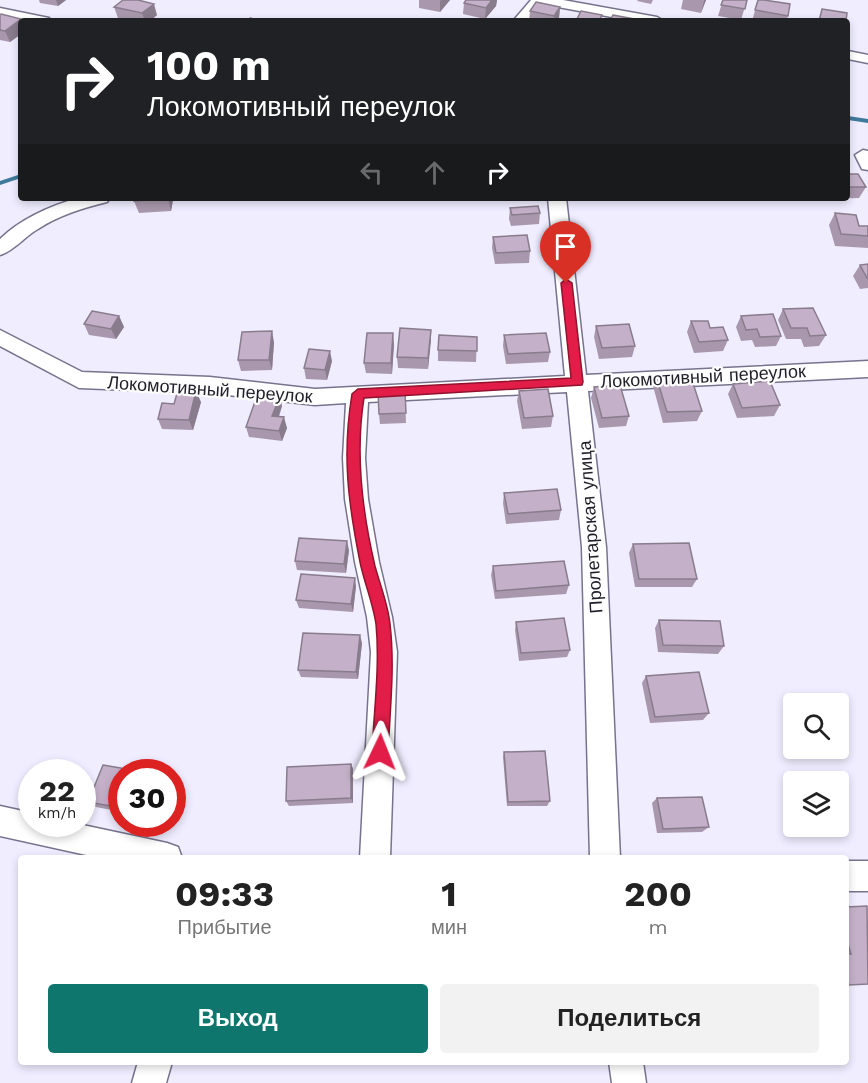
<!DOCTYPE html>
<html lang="ru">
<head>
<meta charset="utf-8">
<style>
	:root { --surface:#fff; --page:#f2f2f2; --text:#222; --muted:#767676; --accent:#0f766e }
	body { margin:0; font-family:"Work Sans",sans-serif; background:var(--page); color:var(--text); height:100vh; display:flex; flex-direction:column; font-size:22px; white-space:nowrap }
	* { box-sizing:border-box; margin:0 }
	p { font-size:20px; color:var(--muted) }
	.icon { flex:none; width:33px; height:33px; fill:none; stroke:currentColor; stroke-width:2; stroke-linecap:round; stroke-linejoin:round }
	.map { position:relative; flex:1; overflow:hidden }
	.details { position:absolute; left:18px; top:855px; width:831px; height:210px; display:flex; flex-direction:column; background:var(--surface); border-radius:6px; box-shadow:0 3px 9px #0003 }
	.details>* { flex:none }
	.banner { position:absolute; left:18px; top:18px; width:832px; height:183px; border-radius:6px; box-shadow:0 3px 9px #0003; background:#202124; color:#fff; overflow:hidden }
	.tools { position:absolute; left:783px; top:693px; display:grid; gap:12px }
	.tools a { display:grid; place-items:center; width:66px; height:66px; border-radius:6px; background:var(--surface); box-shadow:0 3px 9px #0003; font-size:30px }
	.speed { position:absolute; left:18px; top:759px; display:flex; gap:12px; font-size:30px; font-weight:700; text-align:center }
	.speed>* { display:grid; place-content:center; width:78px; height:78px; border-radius:50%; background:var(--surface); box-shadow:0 3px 9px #0003; line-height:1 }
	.speed small { font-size:15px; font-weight:400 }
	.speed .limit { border:9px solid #d22; background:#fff; color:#111 }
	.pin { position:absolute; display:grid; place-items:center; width:51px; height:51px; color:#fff; margin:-62px -26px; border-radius:50% 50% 50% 0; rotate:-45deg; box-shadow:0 0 6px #0007 }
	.pin .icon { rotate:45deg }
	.me { position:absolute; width:66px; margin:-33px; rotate:2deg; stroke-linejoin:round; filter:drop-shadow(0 0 4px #0008) }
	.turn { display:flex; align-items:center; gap:21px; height:126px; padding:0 30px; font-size:27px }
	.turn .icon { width:78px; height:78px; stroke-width:2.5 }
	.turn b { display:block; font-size:42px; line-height:51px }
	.lanes { display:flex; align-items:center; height:57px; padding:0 30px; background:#0003; justify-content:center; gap:30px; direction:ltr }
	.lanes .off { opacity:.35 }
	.eta { display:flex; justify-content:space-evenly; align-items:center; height:102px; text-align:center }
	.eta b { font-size:36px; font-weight:700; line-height:42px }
	.cta { display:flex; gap:12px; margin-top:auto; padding:12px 30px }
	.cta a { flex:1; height:69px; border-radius:6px; background:var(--accent); color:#fff; font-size:24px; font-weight:700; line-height:69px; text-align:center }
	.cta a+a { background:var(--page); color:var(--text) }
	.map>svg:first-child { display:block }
</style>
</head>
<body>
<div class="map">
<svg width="868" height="1083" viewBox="0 0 868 1083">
	<rect width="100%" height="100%" fill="#efedff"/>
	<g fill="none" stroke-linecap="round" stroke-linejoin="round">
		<g fill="#3f7a9c" fill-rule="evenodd">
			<path d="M848 116 868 119V123L848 120Z"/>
			<path d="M21 174V178L0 185V181Z"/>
		</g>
		<defs>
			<g id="minor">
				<path d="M531 0H563L657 17 664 21H633L542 4 528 21H513Z"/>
				<path d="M0 8 49 18 51 21H23L0 16Z"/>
				<path d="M848 51 868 55V63L848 59Z"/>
				<path d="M863 150 868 151V170L862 169 855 155Z"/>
				<path d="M78 198H110L107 202C83 208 59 215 38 229 25 236 14 251 0 255V239C22 218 50 206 78 198Z"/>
				<path d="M548 198H566L586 375 868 361V377L588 391 606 547 620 858H590L582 547 567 392 368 402 365 458 368 499 379 562 392 617 397 652 390 858H360L371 652 367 617 355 562 345 499 343 458 346 403 315 405 210 393 79 388 0 346V330L82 372 210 377 315 389 565 376Z"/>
				<path d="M0 806 32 813V824H78L167 843 178 847 182 858H100L0 836Z"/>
				<rect x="846" y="861" width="22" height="30"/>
				<path d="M138 1062H172L166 1083H132Z"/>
				<path d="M609 1062H643L646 1083H612Z"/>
			</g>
		</defs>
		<use href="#minor" stroke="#76738d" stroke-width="3"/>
		<use href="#minor" fill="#fff" fill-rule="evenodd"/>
	</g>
	<g fill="#a998ad">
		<path d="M39 0H66L58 6 40 3Z"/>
		<path d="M419 0H450L440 12 419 8Z"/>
		<path d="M466 0H497L496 6 485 19 463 14 464 3Z"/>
		<path d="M638 0H653L651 4 637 1Z"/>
		<path d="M683 0H706L701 13 681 9Z"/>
		<path d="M723 0H747L741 20 718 16Z"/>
		<path d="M758 0 788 16 786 21H752Z"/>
		<path d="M114 7 157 15 150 21H130L118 18Z"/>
		<path d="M560 7 559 18 557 21H529L530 11Z"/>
		<path d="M0 15 21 21V34L10 42 0 40Z"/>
		<path d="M848 174 866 187 859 198 827 199 826 198H848Z"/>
		<path d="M172 198 173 200 171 211 139 213 134 201Z"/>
		<path d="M510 208 540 213 539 224 511 226 509 219Z"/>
		<path d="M835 213 859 226H868V248L835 246 829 225Z"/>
		<path d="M493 237 530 251 529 263 495 264 492 248Z"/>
		<path d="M868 264V288L860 289 853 276 860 265Z"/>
		<path d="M783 309 826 335 819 346 804 347 801 339H786L778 320Z"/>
		<path d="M119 316 124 327 116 339 89 335 84 324Z"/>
		<path d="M741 316 781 336 776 346 755 347 752 340 741 341 736 327Z"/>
		<path d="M691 321 728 340 723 351 694 353 687 332Z"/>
		<path d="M596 326 635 346 632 357 599 359 594 337Z"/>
		<path d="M431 330 428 369 398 368 397 357Z"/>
		<path d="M504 335 550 352 548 362 506 364 503 346Z"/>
		<path d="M477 337 476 362 438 361V350Z"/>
		<path d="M274 342 272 370 241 371 238 360Z"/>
		<path d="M394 344 392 374 366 373 364 363Z"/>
		<path d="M332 361 327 380 306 379 304 368Z"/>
		<path d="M656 376 702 411 697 421 663 423 653 386Z"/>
		<path d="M733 384 780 405 774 416 737 418 728 394Z"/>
		<path d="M594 387 629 416 626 426 599 428 591 398Z"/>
		<path d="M519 391 553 416 551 427 522 429 517 401Z"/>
		<path d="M405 392 406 423 380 424 379 414Z"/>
		<path d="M201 402 193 430 162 429 158 419 174 404Z"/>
		<path d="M282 406 279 417 287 428 282 441 249 437 246 427Z"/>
		<path d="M504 493 561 510 559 520 506 524 503 503Z"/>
		<path d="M633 544 697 579 692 587H635L629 553Z"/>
		<path d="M349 550 346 573 297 570 295 561Z"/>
		<path d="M493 566 569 585 566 594 495 599 491 575Z"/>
		<path d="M356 586 353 612 299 608 296 600Z"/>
		<path d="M659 620 724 646 718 654 658 652 655 628Z"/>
		<path d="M516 622 570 650 567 657 519 661 515 630Z"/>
		<path d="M362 643 358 679 301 677 298 670Z"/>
		<path d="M646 676 709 713 703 720 650 723 642 683Z"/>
		<path d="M504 752 550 801 547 806H507L503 757Z"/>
		<path d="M351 764 353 769V803L289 806 286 801Z"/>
		<path d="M122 772V812L96 807 88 802Z"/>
		<path d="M657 798 709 827 702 832 657 833 652 803Z"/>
		<path d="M846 907 868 984 846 985Z"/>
	</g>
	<g fill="#897c8d">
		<path d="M56 0H66L58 6Z"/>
		<path d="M441 0H450L440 12V1Z"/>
		<path d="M492 0H497L496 6 485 19 486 8Z"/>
		<path d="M704 0H706L701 13 704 1Z"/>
		<path d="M154 4 157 15 150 21H145L142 13Z"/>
		<path d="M560 7 559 18 557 21H554V16Z"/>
		<path d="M21 19 22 21H21V34L10 42 5 31Z"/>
		<path d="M168 198H172L173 200 171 211Z"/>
		<path d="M119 316 124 327 116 339 111 329Z"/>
		<path d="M431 330V341L428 369V358Z"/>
		<path d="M272 331 274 342 272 370 269 360Z"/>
		<path d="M393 333 394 344 392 374 391 363Z"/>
		<path d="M330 351 332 361 327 380 325 370Z"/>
		<path d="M196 391 201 402 193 430 189 420Z"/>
		<path d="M280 396 282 406 275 426 272 416Z"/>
		<path d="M284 417 287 428 282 441 279 431Z"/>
		<path d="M347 541 349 550 346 573 344 564Z"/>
		<path d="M355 578 356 586 353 612 351 604Z"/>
		<path d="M360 635 362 643 358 679 356 672Z"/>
		<path d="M351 764 353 769V803L351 798Z"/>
	</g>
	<g fill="#c4b1c9" stroke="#897c8d" stroke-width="1.5">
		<path d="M123 0H138L154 4 142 13 114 7Z"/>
		<path d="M466 0H492L486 8 464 3Z"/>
		<path d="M723 0H747L745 9 721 5Z"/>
		<path d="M758 0H764L790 4 788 16 755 10Z"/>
		<path d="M536 2 560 7 554 16 530 11Z"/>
		<path d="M822 9 847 13 846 21H819Z"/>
		<path d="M581 11 602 15 599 21H576Z"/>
		<path d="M1 14 21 19 5 31 0 30V15Z"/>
		<path d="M613 15 645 21H610Z"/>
		<path d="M250 18 262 21H247Z"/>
		<path d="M848 174H858L866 187H848Z"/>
		<path d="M135 198H168L167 199 134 201Z"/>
		<path d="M538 206 540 213 512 215 510 208Z"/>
		<path d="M835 213 856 215 859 226H868V236L841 234Z"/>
		<path d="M527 235 530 251 496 253 493 237Z"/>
		<path d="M868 264V278H867L860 265Z"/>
		<path d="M813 308 826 335 810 336 807 328H791L783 309Z"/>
		<path d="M92 311 119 316 111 329 84 324Z"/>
		<path d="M773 314 781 336 760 337 757 329 746 330 741 316Z"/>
		<path d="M691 321H708L710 328 723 327 728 340 699 342Z"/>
		<path d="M629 324 635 346 602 348 596 326Z"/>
		<path d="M400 328 431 330 428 358 397 357Z"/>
		<path d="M272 331 269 360H238L242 332Z"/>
		<path d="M367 333H393L391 363H364Z"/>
		<path d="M546 333 550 352 508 354 504 335Z"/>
		<path d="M439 335 477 337V351L438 350Z"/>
		<path d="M309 349 330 351 325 370 304 368Z"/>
		<path d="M690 374 702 411 667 412 656 376Z"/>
		<path d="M770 381 780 405 742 408 733 384Z"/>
		<path d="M620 385 629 416 602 418 594 387Z"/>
		<path d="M548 389 553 416 524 418 519 391Z"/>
		<path d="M178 390 196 391 189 420 158 419 162 403 174 404Z"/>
		<path d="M405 392 406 413 379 414 378 393Z"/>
		<path d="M258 393 280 396 272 416 284 417 279 431 246 427Z"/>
		<path d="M557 489 561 510 508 514 504 493Z"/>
		<path d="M299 538 347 541 344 564 295 561Z"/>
		<path d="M689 543 697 579H639L633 544Z"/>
		<path d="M564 561 569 585 496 591 493 566Z"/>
		<path d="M301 574 355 578 351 604 296 600Z"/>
		<path d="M564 618 570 650 521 653 516 622Z"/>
		<path d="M659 620 720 621 724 646 663 645Z"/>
		<path d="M303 633 360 635 356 672 298 670Z"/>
		<path d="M699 672 709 713 655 717 646 676Z"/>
		<path d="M545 751 550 801 508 802 504 752Z"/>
		<path d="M351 764V798L286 801 287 767Z"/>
		<path d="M103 765 144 772H122V808L88 802Z"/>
		<path d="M702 797 709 827 663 829 657 798Z"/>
		<path d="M867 906 868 984 849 985 846 974V954H851L846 937V907Z"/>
	</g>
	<path fill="#e11d48" stroke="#92132f" stroke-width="1.5" d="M566 279 572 283 583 382 582 385 364 398C355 454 362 511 375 566 380 585 388 604 390 624 395 666 390 710 388 752L386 757 380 760 374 757 372 752C374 710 380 666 376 624 373 603 364 582 360 562 348 502 342 454 352 394L358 389 571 378 561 283Z"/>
	<g text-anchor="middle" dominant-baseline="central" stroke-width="4.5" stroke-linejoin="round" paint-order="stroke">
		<g font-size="18" fill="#201f29" stroke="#fdfdfd">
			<text transform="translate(703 376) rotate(-3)">Локомотивный переулок</text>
			<text transform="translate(210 389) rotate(4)">Локомотивный переулок</text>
			<text transform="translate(590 527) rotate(-94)">Пролетарская улица</text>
		</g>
	</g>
</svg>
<div class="tools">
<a><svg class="icon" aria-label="search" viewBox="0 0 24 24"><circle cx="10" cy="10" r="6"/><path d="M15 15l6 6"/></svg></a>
<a><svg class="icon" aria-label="layers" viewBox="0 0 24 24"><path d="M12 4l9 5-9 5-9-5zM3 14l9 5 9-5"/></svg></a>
</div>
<div class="speed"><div>22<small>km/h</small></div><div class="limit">30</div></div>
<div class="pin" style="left:566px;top:283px;background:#d93025"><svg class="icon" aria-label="arrive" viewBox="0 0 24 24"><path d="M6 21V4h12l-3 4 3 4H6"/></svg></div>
<svg class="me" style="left:380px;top:752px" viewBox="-20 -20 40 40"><path d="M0-17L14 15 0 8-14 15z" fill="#e11d48" stroke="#fff" stroke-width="4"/></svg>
<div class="banner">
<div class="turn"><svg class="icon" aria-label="right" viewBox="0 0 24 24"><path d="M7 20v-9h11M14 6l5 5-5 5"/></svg><div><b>100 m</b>Локомотивный переулок</div></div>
<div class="lanes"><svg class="icon off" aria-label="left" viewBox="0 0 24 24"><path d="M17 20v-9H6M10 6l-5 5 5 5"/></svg><svg class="icon off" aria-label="ahead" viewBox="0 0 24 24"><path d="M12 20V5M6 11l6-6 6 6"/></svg><svg class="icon" aria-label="right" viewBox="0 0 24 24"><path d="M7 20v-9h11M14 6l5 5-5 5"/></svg></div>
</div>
<section class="details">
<div class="eta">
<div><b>09:33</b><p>Прибытие</p></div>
<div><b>1</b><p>мин</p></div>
<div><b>200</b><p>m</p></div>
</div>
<div class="cta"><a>Выход</a><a>Поделиться</a></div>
</section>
</div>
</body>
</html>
